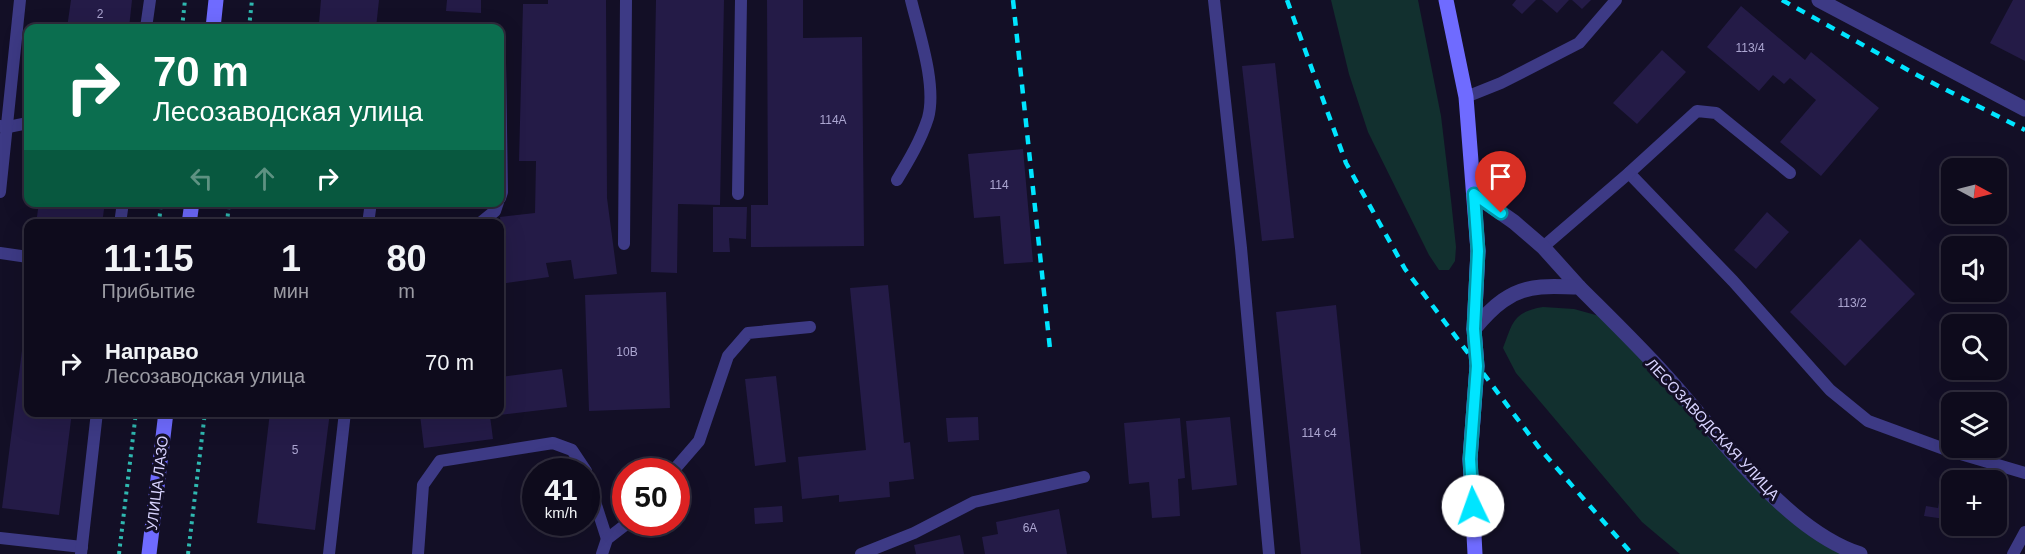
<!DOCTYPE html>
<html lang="ru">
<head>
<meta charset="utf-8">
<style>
	:root { --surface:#0e0b1c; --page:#171425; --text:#f1f3f6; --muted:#9b9ba3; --line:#2e2b3b }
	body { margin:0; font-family:Helvetica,sans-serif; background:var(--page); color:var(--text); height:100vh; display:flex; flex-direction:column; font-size:22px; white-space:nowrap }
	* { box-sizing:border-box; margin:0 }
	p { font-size:20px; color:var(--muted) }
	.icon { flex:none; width:33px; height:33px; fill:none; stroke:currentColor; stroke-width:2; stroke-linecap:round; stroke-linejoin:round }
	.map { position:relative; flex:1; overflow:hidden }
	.panel { position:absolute; left:24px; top:219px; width:480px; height:198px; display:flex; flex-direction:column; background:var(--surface); border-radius:12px; box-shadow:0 6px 24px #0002,0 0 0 2px var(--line) }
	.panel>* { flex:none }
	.banner { position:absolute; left:24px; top:24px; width:480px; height:183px; border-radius:12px; box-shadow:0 6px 24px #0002,0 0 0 2px var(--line); background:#0b6e4f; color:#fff; overflow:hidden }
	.needle { width:39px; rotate:97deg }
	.fabs { position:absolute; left:1941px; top:158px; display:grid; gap:12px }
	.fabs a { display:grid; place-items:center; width:66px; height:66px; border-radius:12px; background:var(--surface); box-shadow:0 6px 24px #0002,0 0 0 2px var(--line); font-size:30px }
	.speed { position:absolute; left:522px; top:458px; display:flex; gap:12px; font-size:30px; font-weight:700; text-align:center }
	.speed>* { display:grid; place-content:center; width:78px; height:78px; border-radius:50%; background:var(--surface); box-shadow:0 6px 24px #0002,0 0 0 2px var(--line); line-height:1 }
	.speed small { font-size:15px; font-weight:400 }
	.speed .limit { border:9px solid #d22; background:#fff; color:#111 }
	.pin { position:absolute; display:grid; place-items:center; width:51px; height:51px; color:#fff; margin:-62px -26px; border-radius:50% 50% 50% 0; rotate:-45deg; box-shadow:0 0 6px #0007 }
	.pin .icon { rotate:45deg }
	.me { position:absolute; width:66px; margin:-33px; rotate:357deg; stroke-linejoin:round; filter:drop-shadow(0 0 4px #0008) }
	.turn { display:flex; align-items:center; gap:21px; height:126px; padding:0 30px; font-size:27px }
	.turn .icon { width:78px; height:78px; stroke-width:2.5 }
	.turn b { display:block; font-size:42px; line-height:51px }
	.lanes { display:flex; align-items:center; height:57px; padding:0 30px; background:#0003; justify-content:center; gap:30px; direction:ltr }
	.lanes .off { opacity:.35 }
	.eta { display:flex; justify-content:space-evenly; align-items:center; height:102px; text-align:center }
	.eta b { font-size:36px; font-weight:800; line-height:42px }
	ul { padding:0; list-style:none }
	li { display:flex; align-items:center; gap:18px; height:84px; padding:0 30px }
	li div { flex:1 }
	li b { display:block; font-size:22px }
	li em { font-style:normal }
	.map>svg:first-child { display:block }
</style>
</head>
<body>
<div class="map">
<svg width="2025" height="554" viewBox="0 0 2025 554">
	<rect width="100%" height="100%" fill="#130f26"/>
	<g fill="#12302f">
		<path d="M1331 0H1418L1441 116 1451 200 1456 247 1455 261 1449 270H1439L1429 255 1368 132 1349 74Z"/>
		<path d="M1543 307 1574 309 1603 317 1756 480 1844 554H1680L1642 522 1516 373 1503 348C1513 322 1513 312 1543 307Z"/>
	</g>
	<g fill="#241b47">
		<path d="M71 0H132L129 28H67Z"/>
		<path d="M321 0H379L376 28 319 23Z"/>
		<path d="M447 0H481V13L446 11Z"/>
		<path d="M548 0H606L607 198 617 274 574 279 571 260 546 263 549 277 500 284V252L504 251 500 217 535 213 536 161H519L523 4H548Z"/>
		<path d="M656 0H724L720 205 678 204 677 273 651 272Z"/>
		<path d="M767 0H803V38L862 37 864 246 751 247V205H768Z"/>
		<path d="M1516 0H1536L1522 14 1512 5Z"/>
		<path d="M1542 0H1569L1557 13Z"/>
		<path d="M1572 0H1591L1582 9Z"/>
		<path d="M2013 0H2025V61L1990 43Z"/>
		<path d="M1741 6 1805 60 1811 52 1879 108 1821 176 1780 142 1816 100 1790 78 1784 84 1773 75 1759 91 1707 47Z"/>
		<path d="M1662 50 1686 72 1637 124 1613 103Z"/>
		<path d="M1275 63 1294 238 1262 241 1242 66Z"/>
		<path d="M1023 149 1033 262 1004 264 1000 216 974 218 968 154Z"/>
		<path d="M39 202H105L102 224H36Z"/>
		<path d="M713 207H747L746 239 729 238 730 252H713Z"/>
		<path d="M1767 212 1789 232 1756 269 1734 250Z"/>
		<path d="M1860 239 1915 294 1845 366 1790 312Z"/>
		<path d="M888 285 904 443 910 442 914 479 889 482 890 497 839 502V495L802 499 798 457 866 450 850 288Z"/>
		<path d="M666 292 670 408 589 411 585 295Z"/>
		<path d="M1336 305 1361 554H1301L1276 312Z"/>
		<path d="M27 311H28V412H72L59 515 2 508Z"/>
		<path d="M562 369 567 407 490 416 493 439 424 448 420 415 439 412H500V377Z"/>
		<path d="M776 376 786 462 755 466 745 379Z"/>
		<path d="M270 412H330L315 530 257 523Z"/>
		<path d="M978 417 979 440 948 442 946 418Z"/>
		<path d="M1230 417 1237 485 1192 490 1186 421Z"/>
		<path d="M1180 418 1185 478 1178 479 1180 516 1152 518 1149 482 1129 484 1124 423Z"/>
		<path d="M1943 479 1952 481V520L1924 516 1926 506 1938 508Z"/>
		<path d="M782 506 783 522 755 524 754 508Z"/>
		<path d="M1059 509 1067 554H985L982 537 998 534 996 522Z"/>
		<path d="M960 535 964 554H916L914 545Z"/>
	</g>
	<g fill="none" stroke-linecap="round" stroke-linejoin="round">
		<g stroke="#2fb8b0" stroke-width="4" stroke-dasharray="3 4.5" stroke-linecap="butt">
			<path d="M182 28 185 0"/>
			<path d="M249 28 252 0"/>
			<path d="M159 224 161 202"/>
			<path d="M227 224 229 202"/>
			<path d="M119 554 136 412"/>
			<path d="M188 554 205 412"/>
		</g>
		<g stroke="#3d3a85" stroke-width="12">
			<path d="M1214 0 1241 248 1269 554"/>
			<path d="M146 28 150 0"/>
			<path d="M1466 97 1501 83 1579 43 1616 0"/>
			<path d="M0 126 8 127 28 123"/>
			<path d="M1629 173 1733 281 1830 390 1868 421 1947 450 2025 473"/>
			<path d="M897 180C909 160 921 140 928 118 937 85 919 33 911 0"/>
			<path d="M0 192 20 0"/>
			<path d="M738 194 741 0"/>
			<path d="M500 198 502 192 500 62"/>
			<path d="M120 224 123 202"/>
			<path d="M368 224 371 202"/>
			<path d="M479 224 495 211 498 202"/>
			<path d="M624 244 626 0"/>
			<path d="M1543 247 1629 173 1697 111 1716 113 1790 173"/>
			<path d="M0 253 28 257"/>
			<path d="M673 471 699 441 728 356 748 333 810 327"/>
			<path d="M586 474 607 539"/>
			<path d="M0 538 82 547"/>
			<path d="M81 554 97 412"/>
			<path d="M329 554 345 412"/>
			<path d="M418 554 423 485 440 461 553 443 572 450 586 471"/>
			<path d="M602 554 607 539 629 522"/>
			<path d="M861 554 914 533 974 502 1084 477"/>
			<path d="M2013 554 2025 532"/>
		</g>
		<g stroke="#3d3a85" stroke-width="15">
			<path d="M1819 0 2025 109"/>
			<path d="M1474 194 1514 222 1543 247 1579 287"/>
			<path d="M1474 329C1492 307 1511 289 1541 287 1553 286 1566 287 1579 287 1608 316 1638 345 1666 376 1718 433 1785 530 1860 554"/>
		</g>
		<g stroke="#6f6bff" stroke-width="15">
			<path d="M1446 0 1466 97 1478 251 1474 329 1477 366 1470 459 1475 554"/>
			<path d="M213 28 216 0"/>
			<path d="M189 224 192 202"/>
			<path d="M149 554 166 412"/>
		</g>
		<g stroke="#00e5ff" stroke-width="4.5" stroke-dasharray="9 8" stroke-linecap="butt">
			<path d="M1013 0 1050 349"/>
			<path d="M1287 0 1346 163 1405 269 1540 449 1632 554"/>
			<path d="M1782 0 1917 75 2025 130"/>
		</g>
	</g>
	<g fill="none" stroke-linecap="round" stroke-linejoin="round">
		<defs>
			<path id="route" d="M1473 506 1470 459 1477 366 1474 329 1478 251 1474 194 1501 213"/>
		</defs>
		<use href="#route" stroke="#0095a6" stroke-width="15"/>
		<use href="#route" stroke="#00e5ff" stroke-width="10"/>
	</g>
	<g text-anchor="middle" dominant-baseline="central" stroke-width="6" stroke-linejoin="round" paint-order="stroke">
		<g font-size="12" fill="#aca6d1">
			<text x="100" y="14">2</text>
			<text x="1750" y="48">113/4</text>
			<text x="833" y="120">114А</text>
			<text x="999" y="185">114</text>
			<text x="1852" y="303">113/2</text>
			<text x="627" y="352">10В</text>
			<text x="1319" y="433">114 с4</text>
			<text x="295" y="450">5</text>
			<text x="1030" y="528">6А</text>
		</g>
		<g font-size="15" fill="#d9d4ff" stroke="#130f26">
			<text transform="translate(1713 429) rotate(47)">ЛЕСОЗАВОДСКАЯ УЛИЦА</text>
			<text transform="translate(157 483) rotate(-83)">УЛИЦА ЛАЗО</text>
		</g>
	</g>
</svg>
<div class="fabs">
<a><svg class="needle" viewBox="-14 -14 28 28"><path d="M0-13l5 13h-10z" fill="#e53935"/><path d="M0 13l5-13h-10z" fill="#9b9ba3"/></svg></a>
<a><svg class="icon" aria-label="sound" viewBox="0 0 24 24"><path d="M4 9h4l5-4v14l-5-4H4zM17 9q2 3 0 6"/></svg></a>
<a><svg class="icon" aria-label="search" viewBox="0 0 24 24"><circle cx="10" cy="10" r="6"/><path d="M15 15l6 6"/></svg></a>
<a><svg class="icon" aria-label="layers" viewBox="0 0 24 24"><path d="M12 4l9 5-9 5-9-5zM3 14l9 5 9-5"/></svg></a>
<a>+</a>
</div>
<div class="speed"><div>41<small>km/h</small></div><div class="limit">50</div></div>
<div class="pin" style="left:1501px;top:213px;background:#d93025"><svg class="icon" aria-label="arrive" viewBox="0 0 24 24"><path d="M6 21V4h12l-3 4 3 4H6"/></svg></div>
<svg class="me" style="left:1473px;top:506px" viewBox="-20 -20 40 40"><circle r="19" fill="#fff"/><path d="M0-13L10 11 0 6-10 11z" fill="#00e5ff"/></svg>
<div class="banner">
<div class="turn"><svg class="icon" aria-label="right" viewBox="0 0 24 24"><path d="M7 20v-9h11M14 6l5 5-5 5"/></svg><div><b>70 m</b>Лесозаводская улица</div></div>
<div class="lanes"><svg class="icon off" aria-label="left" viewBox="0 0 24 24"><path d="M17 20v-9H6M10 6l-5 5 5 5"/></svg><svg class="icon off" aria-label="ahead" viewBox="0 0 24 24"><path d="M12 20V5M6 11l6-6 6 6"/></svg><svg class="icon" aria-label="right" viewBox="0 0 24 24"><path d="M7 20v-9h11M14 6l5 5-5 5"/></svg></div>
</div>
<section class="panel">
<div class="eta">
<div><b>11:15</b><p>Прибытие</p></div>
<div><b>1</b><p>мин</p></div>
<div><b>80</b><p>m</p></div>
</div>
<ul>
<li><svg class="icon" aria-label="right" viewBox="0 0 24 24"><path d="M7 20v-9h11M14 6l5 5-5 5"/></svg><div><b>Направо</b><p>Лесозаводская улица</p></div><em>70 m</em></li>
</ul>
</section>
</div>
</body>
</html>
